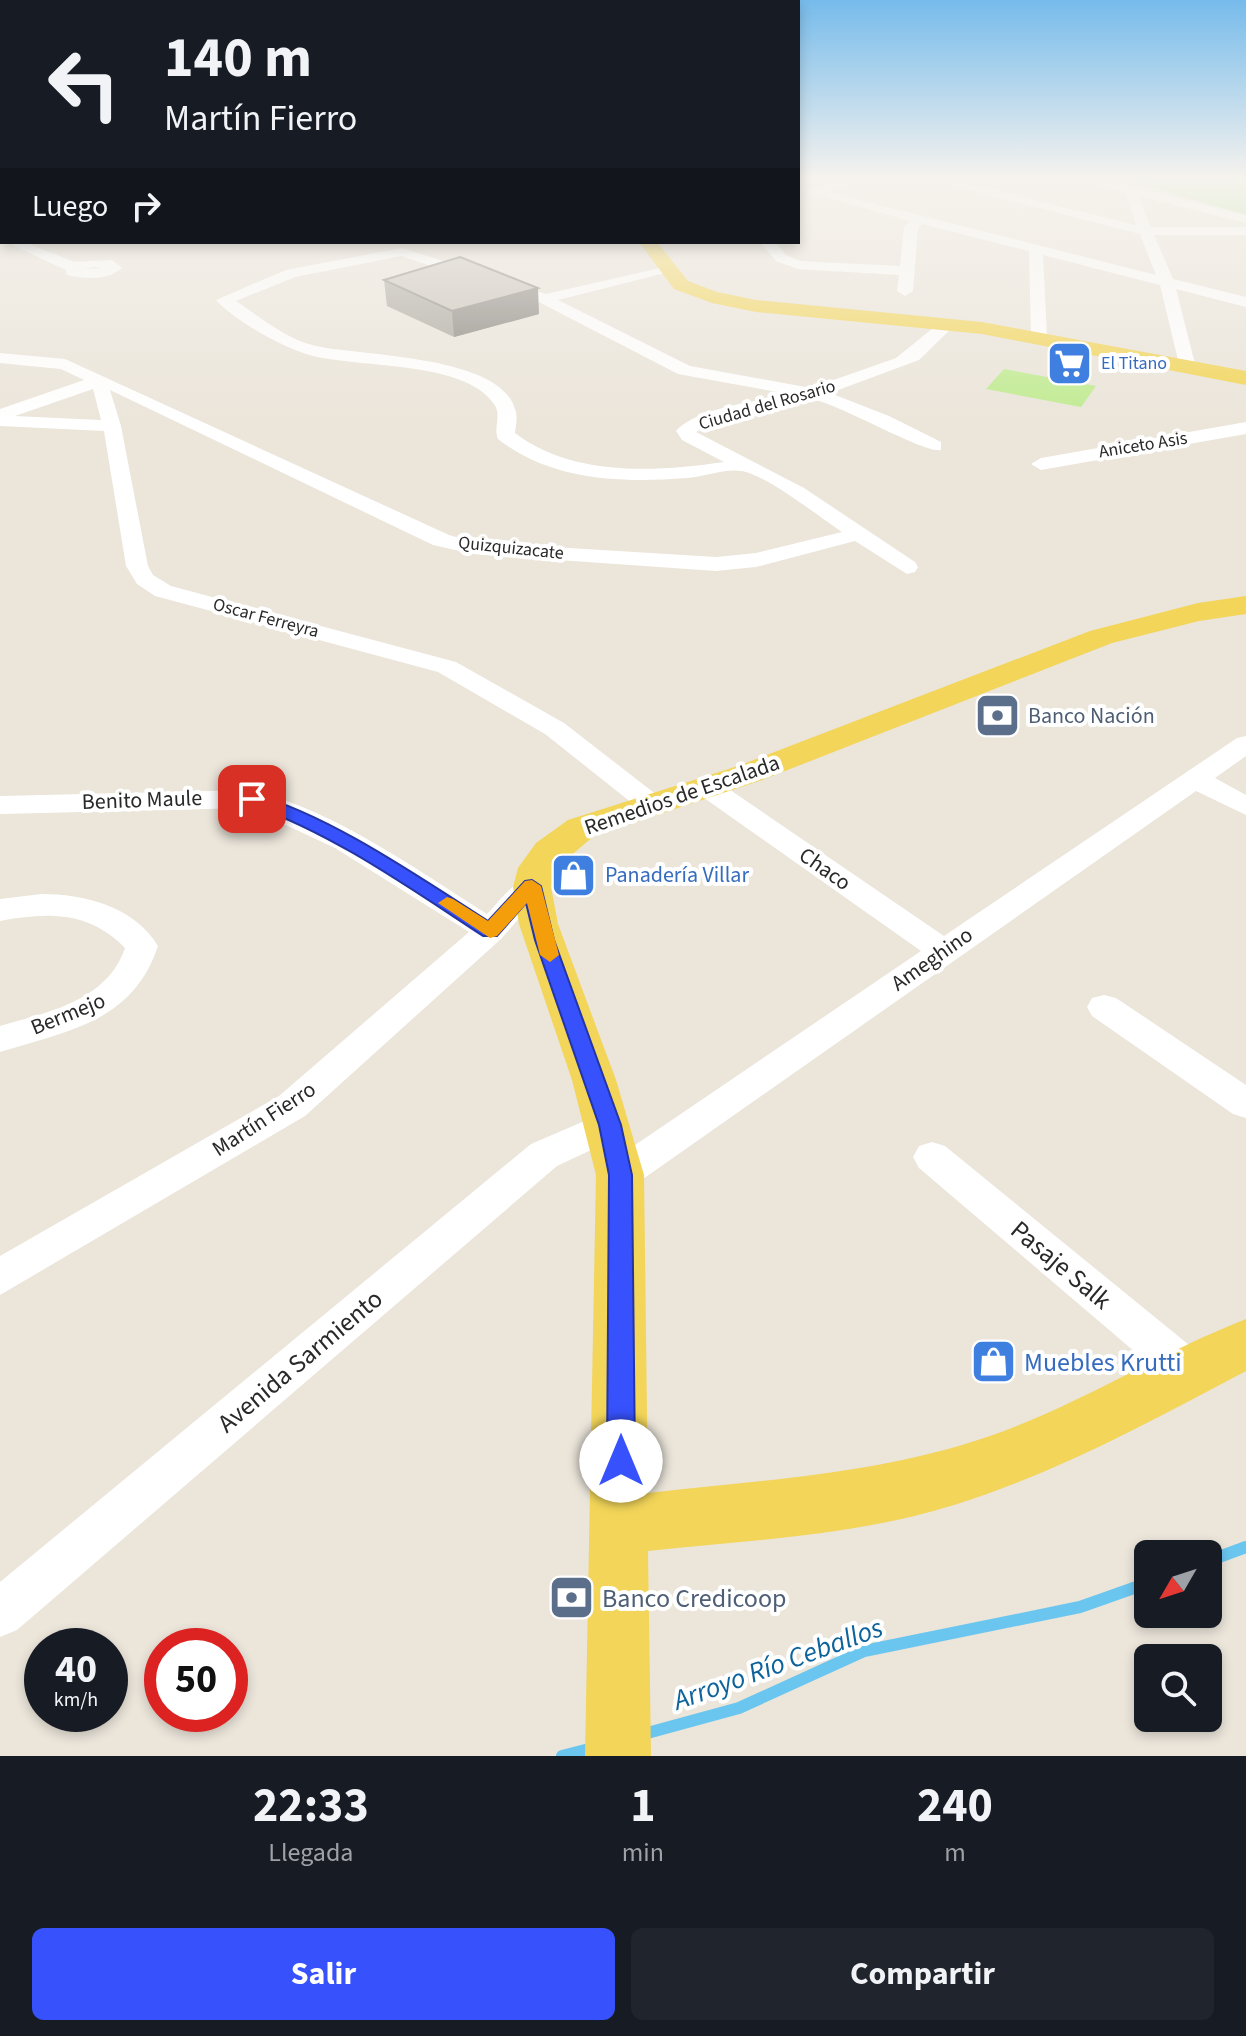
<!DOCTYPE html>
<html lang="es">
<head>
<meta charset="utf-8">
<style>
	:root { --surface:#171b24; --page:#20242c; --text:#f1f3f6; --muted:#9ea1a6; --accent:#3752fc }
	body { margin:0; font-family:"Source Sans 3",sans-serif; background:var(--page); color:var(--text); height:100vh; display:flex; flex-direction:column; font-size:30px; white-space:nowrap }
	* { box-sizing:border-box; margin:0 }
	p { font-size:26px; color:var(--muted) }
	.icon { flex:none; width:44px; height:44px; fill:none; stroke:currentColor; stroke-width:2; stroke-linecap:round; stroke-linejoin:round }
	.map { position:relative; height:1756px; overflow:hidden }
	.details { display:flex; flex-direction:column; background:var(--surface); flex:1 }
	.details>* { flex:none }
	.top-card { position:absolute; left:0px; top:0px; width:800px; height:244px; box-shadow:0 4px 12px #0003; background:#171b24; color:var(--text); overflow:hidden }
	.needle { width:52px; rotate:231deg }
	.fabs { position:absolute; left:1134px; top:1540px; display:grid; gap:16px }
	.fabs a { display:grid; place-items:center; width:88px; height:88px; border-radius:12px; background:var(--surface); box-shadow:0 4px 12px #0003; font-size:40px }
	.speed { position:absolute; left:24px; top:1628px; display:flex; gap:16px; font-size:40px; font-weight:700; text-align:center }
	.speed>* { display:grid; place-content:center; width:104px; height:104px; border-radius:50%; background:var(--surface); box-shadow:0 4px 12px #0003; line-height:1 }
	.speed small { font-size:20px; font-weight:400 }
	.speed .limit { border:12px solid #d22; background:#fff; color:#111 }
	.pin { position:absolute; display:grid; place-items:center; width:68px; height:68px; color:#fff; margin:-34px; border-radius:16px; box-shadow:0 4px 12px #0006 }
	.me { position:absolute; width:88px; margin:-44px; rotate:0deg; stroke-linejoin:round; filter:drop-shadow(0 0 6px #0008) }
	.turn { display:flex; align-items:center; gap:28px; height:168px; padding:0 32px; font-size:36px }
	.turn .icon { width:104px; height:104px; stroke-width:2.5 }
	.turn b { display:block; font-size:56px; line-height:68px }
	.then { display:flex; align-items:center; height:76px; padding:0 32px; background:#0003; gap:16px; font-size:30px }
	.eta { display:flex; justify-content:space-evenly; align-items:center; height:136px; text-align:center }
	.eta b { font-size:48px; font-weight:700; line-height:56px }
	.button { display:flex; gap:16px; margin-top:auto; padding:16px 32px }
	.button a { flex:1; height:92px; border-radius:12px; background:var(--accent); color:#fff; font-size:32px; font-weight:700; line-height:92px; text-align:center }
	.button a+a { background:var(--page); color:var(--text) }
	.map>svg:first-child { display:block }
</style>
</head>
<body>
<div class="map">
<svg width="1246" height="1756" viewBox="0 0 1246 1756">
	<rect width="100%" height="100%" fill="#ebe5da"/>
	<path fill="#ace395" d="M1126 177H1246V215L1141 184Z"/>
	<path fill="#c0eb91" d="M1004 369 1096 386 1081 407 986 389Z"/>
	<g fill="none" stroke-linecap="round" stroke-linejoin="round">
		<g stroke="#6bc6ef" stroke-width="12">
			<path d="M1208 1561 1246 1547"/>
			<path d="M640 1735 739 1708 864 1651 1080 1607 1148 1583"/>
			<path d="M562 1756 593 1748"/>
		</g>
		<g fill="#fff" fill-rule="evenodd">
			<path d="M852 177H873L828 192 1156 275 1140 234 919 177H942L1136 225 1126 193 1071 177H1093L1246 215V223L1138 196 1151 227H1246V235H1154L1173 279 1246 297V307L1176 289 1195 364 1187 369 1179 364 1160 285 1043 255 1047 337 1039 342 1031 337 1029 251 922 224 918 228 913 291 905 296 897 291 899 275 798 269 776 261 760 242H775L786 255 800 261 900 266 904 227 910 221 807 192Z"/>
			<path d="M6 242H25L74 262 112 260 122 268C106 281 87 279 67 275L66 270ZM94 267 102 268 84 269Z"/>
			<path d="M402 248 546 294 669 266V272L558 300 690 366 811 388 896 358 943 320 957 323 919 360 830 393 889 416 941 442V450C925 454 843 406 815 400 797 396 715 423 696 432L804 488 915 562 918 567 915 572 907 574 855 541 756 567 716 571 473 554 433 545 110 390 121 426 148 566 153 575 171 586 456 662 564 723 662 799 666 805 662 811H642L545 734 438 672 155 596 137 584 126 566 104 431 0 426V409L84 380 61 369 0 363V353L65 359 449 535 473 542 716 557 756 553 842 532C818 516 768 476 742 471 726 468 703 477 687 478 621 483 552 481 498 439 493 428 502 415 494 404 464 359 353 369 306 354 280 346 234 320 216 300L286 270ZM401 256 535 300 678 374 789 394C759 401 696 408 676 431L682 440 724 462C655 472 573 477 515 433 516 425 518 416 515 409 500 355 361 356 316 346 287 340 260 317 236 301L295 277ZM93 389 101 420 15 416Z"/>
			<path d="M1246 422V434L1041 470 1031 464 1041 458Z"/>
			<path d="M1246 736V756L1215 778 1246 795V815L1196 791 633 1186 620 1191 607 1186 601 1175 607 1164 921 951 697 793 693 787 697 781H717L944 936 1237 738Z"/>
			<path d="M252 790C337 812 414 868 487 914 503 898 518 872 543 879L547 886 501 939 305 1116 0 1295V1256L279 1096 469 932 335 848 249 808 0 814V796Z"/>
			<path d="M41 894C84 894 134 906 158 946 133 1022 68 1031 0 1052V1026C48 1012 107 1001 125 948 89 911 48 912 0 921V899Z"/>
			<path d="M1104 995 1116 998 1246 1085V1118L1233 1114 1092 1016 1087 1007 1092 998Z"/>
			<path d="M610 1110 623 1115 628 1125 623 1135 557 1166 17 1630 0 1637V1582L531 1144Z"/>
			<path d="M932 1142 945 1146 1205 1358 1211 1372 1205 1386 1190 1392 1175 1386 919 1168 913 1157 919 1146Z"/>
		</g>
		<g fill="#f2d559" fill-rule="evenodd">
			<path d="M639 242H657L688 281 717 292 756 300 982 322 1246 371V385L982 334 756 312 712 303 674 289Z"/>
			<path d="M1246 596V614L1199 621 1112 643 762 780 594 836 556 868 551 887 558 924 616 1080 644 1175 648 1493C763 1480 880 1474 990 1436 1079 1405 1159 1353 1246 1319V1371C1151 1421 1057 1473 954 1505 855 1536 750 1540 648 1551L651 1756H585L596 1175 572 1080 519 924 513 887 518 868 536 843 568 820 738 766 1090 631 1198 603Z"/>
		</g>
	</g>
	<path fill="#aba89f" d="M384 280 539 314 454 337 387 306Z"/>
	<path fill="#8b8882" d="M538 288 539 314 454 337 452 311Z"/>
	<path fill="#c7c3b9" stroke="#8b8882" stroke-width="2" d="M460 257 538 288 452 311 384 280Z"/>
	<linearGradient id="sky" x2="0" y2="1"><stop stop-color="#76bbeb"/><stop offset="0.42" stop-color="#f6f3ee"/><stop offset="1" stop-color="#f6f3ee" stop-opacity="0"/></linearGradient>
	<rect width="1246" height="423" fill="url(#sky)"/>
	<path fill="#3752fc" stroke="#2435a4" stroke-width="2" d="M252 794C327 813 422 879 488 921L525 881 532 880 541 886 554 940 621 1125 632 1175 635 1461 631 1471 621 1475 611 1471 607 1461 609 1175 599 1125 535 940 526 903 497 936H483C408 887 331 832 246 803L243 799Z"/>
	<path fill="#f59e0b" d="M532 880 541 886 559 955 550 962 540 955 527 903 497 936 490 938 438 903 447 897 453 899 488 921 525 881Z"/>
	<defs>
		<symbol id="supermarket-square" viewBox="-11 -11 22 22"><rect x="-9" y="-9" width="18" height="18" rx="4" fill="#3f7fe0" stroke="#fff"/><path d="M-6-5.5h2.5l.6 2H6L4.5 2H-2.5L-4.4-4H-6ZM-1.5 3.2a1.3 1.3 0 1 0 .1 0ZM3 3.2a1.3 1.3 0 1 0 .1 0Z" fill="#fff"/></symbol>
		<symbol id="bank-square" viewBox="-11 -11 22 22"><rect x="-9" y="-9" width="18" height="18" rx="4" fill="#5c6f8a" stroke="#fff"/><path d="M-6-4H6V4H-6ZM0-2.3a2.3 2.3 0 1 0 0 4.6a2.3 2.3 0 1 0 0-4.6Z" fill="#fff"/></symbol>
		<symbol id="shop-square" viewBox="-11 -11 22 22"><rect x="-9" y="-9" width="18" height="18" rx="4" fill="#3f7fe0" stroke="#fff"/><path d="M-5-2.5h2.3a2.7 3.5 0 0 1 5.4 0H5L5.5 6h-11ZM-1.5-2.5h3a1.5 2.3 0 0 0-3 0Z" fill="#fff"/></symbol>
	</defs>
	<g fill-rule="evenodd">
		<use href="#supermarket-square" x="1044" y="338" width="51" height="51"/>
		<use href="#bank-square" x="972" y="690" width="51" height="51"/>
		<use href="#shop-square" x="548" y="850" width="51" height="51"/>
		<use href="#shop-square" x="968" y="1336" width="51" height="51"/>
		<use href="#bank-square" x="546" y="1572" width="51" height="51"/>
	</g>
	<g text-anchor="middle" dominant-baseline="central" stroke-width="8" stroke-linejoin="round" paint-order="stroke">
		<g font-size="18" fill="#366cbe" stroke="#fff" text-anchor="start">
			<text x="1101" y="363">El Titano</text>
		</g>
		<g font-size="18" fill="#292929" stroke="#fff">
			<text transform="translate(767 405) rotate(-16)">Ciudad del Rosario</text>
			<text transform="translate(1143 445) rotate(-9)">Aniceto Asis</text>
			<text transform="translate(511 548) rotate(6)">Quizquizacate</text>
			<text transform="translate(266 618) rotate(15)">Oscar Ferreyra</text>
		</g>
		<g font-size="22" fill="#4e5e75" stroke="#fff" text-anchor="start">
			<text x="1028" y="716">Banco Nación</text>
		</g>
		<g font-size="22" fill="#292929" stroke="#fff">
			<text transform="translate(682 795) rotate(-19)">Remedios de Escalada</text>
			<text transform="translate(142 800) rotate(-2)">Benito Maule</text>
			<text transform="translate(825 869) rotate(35)">Chaco</text>
			<text transform="translate(932 959) rotate(-35)">Ameghino</text>
			<text transform="translate(68 1014) rotate(-22)">Bermejo</text>
			<text transform="translate(264 1119) rotate(-33)">Martín Fierro</text>
		</g>
		<g font-size="22" fill="#366cbe" stroke="#fff" text-anchor="start">
			<text x="605" y="875">Panadería Villar</text>
		</g>
		<g font-size="26" fill="#292929" stroke="#fff">
			<text transform="translate(1061 1265) rotate(40)">Pasaje Salk</text>
			<text transform="translate(300 1361) rotate(-40)">Avenida Sarmiento</text>
		</g>
		<g font-size="26" fill="#366cbe" stroke="#fff" text-anchor="start">
			<text x="1024" y="1362">Muebles Krutti</text>
		</g>
		<g font-size="26" fill="#4e5e75" stroke="#fff" text-anchor="start">
			<text x="602" y="1598">Banco Credicoop</text>
		</g>
		<g font-size="28" font-style="italic" fill="#0c629a" stroke="#fff">
			<text transform="translate(778 1664) rotate(-20)">Arroyo Río Ceballos</text>
		</g>
	</g>
</svg>
<div class="fabs">
<a><svg class="needle" viewBox="-14 -14 28 28"><path d="M0-13l5 13h-10z" fill="#e53935"/><path d="M0 13l5-13h-10z" fill="#9ea1a6"/></svg></a>
<a><svg class="icon" aria-label="search" viewBox="0 0 24 24"><circle cx="10" cy="10" r="6"/><path d="M15 15l6 6"/></svg></a>
</div>
<div class="speed"><div>40<small>km/h</small></div><div class="limit">50</div></div>
<div class="pin" style="left:252px;top:799px;background:#d93025"><svg class="icon" aria-label="arrive" viewBox="0 0 24 24"><path d="M6 21V4h12l-3 4 3 4H6"/></svg></div>
<svg class="me" style="left:621px;top:1461px" viewBox="-20 -20 40 40"><circle r="19" fill="#fff"/><path d="M0-13L10 11 0 6-10 11z" fill="#3752fc"/></svg>
<div class="top-card">
<div class="turn"><svg class="icon" aria-label="left" viewBox="0 0 24 24"><path d="M17 20v-9H6M10 6l-5 5 5 5"/></svg><div><b>140 m</b>Martín Fierro</div></div>
<div class="then">Luego<svg class="icon" aria-label="right" viewBox="0 0 24 24"><path d="M7 20v-9h11M14 6l5 5-5 5"/></svg></div>
</div>
</div>
<section class="details">
<div class="eta">
<div><b>22:33</b><p>Llegada</p></div>
<div><b>1</b><p>min</p></div>
<div><b>240</b><p>m</p></div>
</div>
<div class="button"><a>Salir</a><a>Compartir</a></div>
</section>
</body>
</html>
